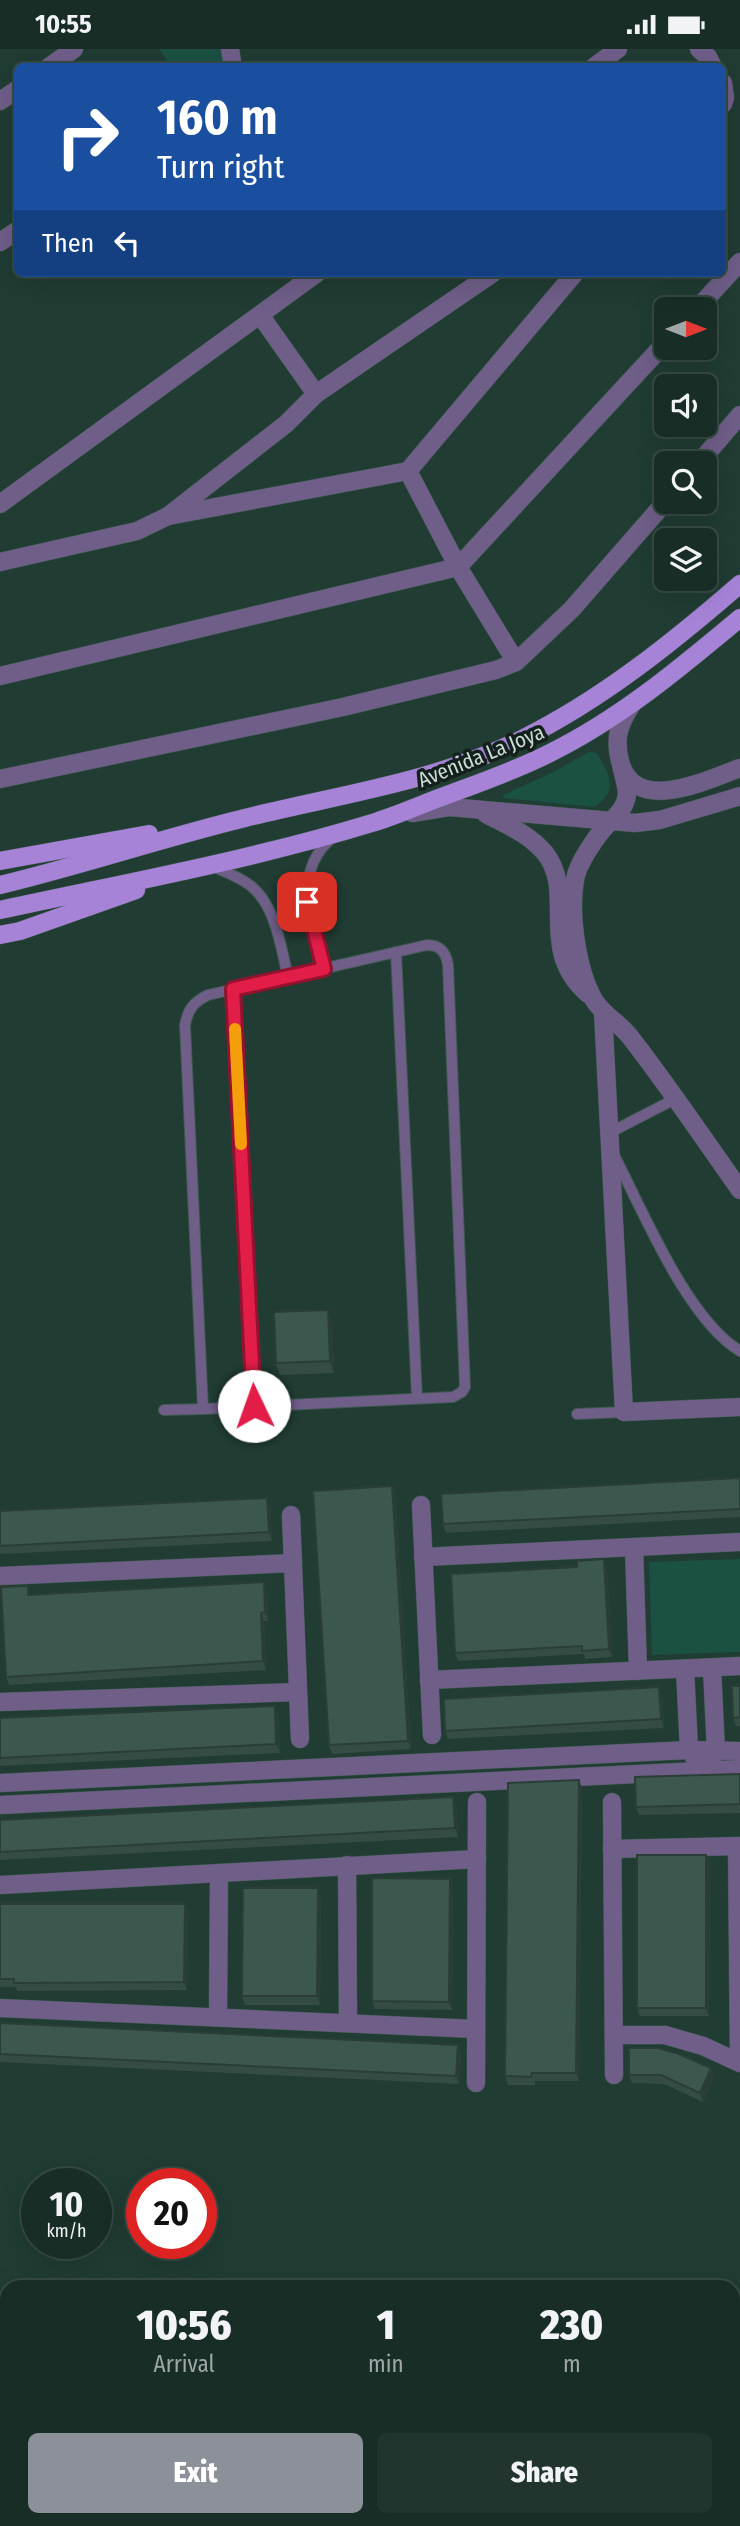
<!DOCTYPE html>
<html lang="en">
<head>
<meta charset="utf-8">
<style>
	:root { --surface:#182d26; --page:#21352e; --text:#f1f3f6; --muted:#9fa8a7; --line:#364943; --accent:#8c9099 }
	body { margin:0; font-family:"Fira Sans Condensed",sans-serif; background:var(--page); color:var(--text); height:100vh; display:flex; flex-direction:column; font-size:26px; white-space:nowrap }
	* { box-sizing:border-box; margin:0 }
	p { font-size:23px; color:var(--muted) }
	.icon { flex:none; width:38px; height:38px; fill:none; stroke:currentColor; stroke-width:2; stroke-linecap:round; stroke-linejoin:round }
	.map { position:relative; flex:1; overflow:hidden }
	.side { position:absolute; left:0px; top:2231px; width:740px; height:247px; display:flex; flex-direction:column; background:var(--surface); border-radius:21px 21px 0 0; box-shadow:0 7px 28px #0002,0 0 0 2px var(--line) }
	.side>* { flex:none }
	.banner { position:absolute; left:14px; top:14px; width:712px; height:214px; border-radius:10px; box-shadow:0 7px 28px #0002,0 0 0 2px var(--line); background:#1a4fa0; color:#fff; overflow:hidden }
	.needle { width:46px; rotate:90deg }
	.controls { position:absolute; left:654px; top:248px; display:grid; gap:14px }
	.controls a { display:grid; place-items:center; width:63px; height:63px; border-radius:10px; background:var(--surface); box-shadow:0 7px 28px #0002,0 0 0 2px var(--line); font-size:35px }
	.speed { position:absolute; left:21px; top:2119px; display:flex; gap:14px; font-size:35px; font-weight:700; text-align:center }
	.speed>* { display:grid; place-content:center; width:91px; height:91px; border-radius:50%; background:var(--surface); box-shadow:0 7px 28px #0002,0 0 0 2px var(--line); line-height:1 }
	.speed small { font-size:18px; font-weight:400 }
	.speed .limit { border:10px solid #d22; background:#fff; color:#111 }
	.pin { position:absolute; display:grid; place-items:center; width:60px; height:60px; color:#fff; margin:-30px; border-radius:14px; box-shadow:0 4px 10px #0006 }
	.me { position:absolute; width:77px; margin:-38px; rotate:357deg; stroke-linejoin:round; filter:drop-shadow(0 0 5px #0008) }
	.turn { display:flex; align-items:center; gap:24px; height:147px; padding:0 28px; font-size:32px }
	.turn .icon { width:91px; height:91px; stroke-width:2.5 }
	.turn b { display:block; font-size:49px; line-height:60px }
	.then { display:flex; align-items:center; height:66px; padding:0 28px; background:#0003; gap:14px; font-size:26px }
	.eta { display:flex; justify-content:space-evenly; align-items:center; height:119px; text-align:center }
	.eta b { font-size:42px; font-weight:800; line-height:49px }
	.primary-button { display:flex; gap:14px; margin-top:auto; padding:14px 28px }
	.primary-button a { flex:1; height:80px; border-radius:10px; background:var(--accent); color:#fff; font-size:28px; font-weight:800; line-height:80px; text-align:center }
	.primary-button a+a { background:var(--page); color:var(--text) }
	.status { display:flex; justify-content:space-between; align-items:center; height:49px; padding:0 35px; background:var(--surface); direction:ltr }
	.status svg { height:19px; fill:currentColor }
	.map>svg:first-child { display:block }
</style>
</head>
<body>
<div class="status"><b>10:55</b><svg viewBox="0 0 49 12"><path d="M0 12V9h3v3zM5 12V6h3v6zM10 12V3h3v9zM15 12V0h3v12zM26 1h20v11H26zM47 4h2v5h-2z"/></svg></div>
<div class="map">
<svg width="740" height="2477" viewBox="0 0 740 2477">
	<rect width="100%" height="100%" fill="#203c33"/>
	<g fill="#1b5142">
		<path d="M159 0H221L223 17H171Z"/>
		<path d="M589 703 597 704C609 725 620 742 594 758L504 749 503 746 553 723Z"/>
		<path d="M740 1510V1603L652 1606 649 1513Z"/>
	</g>
	<g fill="none" stroke-linecap="round" stroke-linejoin="round">
		<defs>
			<g id="service">
				<path d="M212 817C225 823 240 828 251 837 276 857 281 899 288 928"/>
				<path d="M427 896C440 896 446 903 448 916L465 1338 462 1343 453 1348 203 1360 185 976C188 961 193 953 208 946Z"/>
				<path d="M396 903 417 1349"/>
				<path d="M324 920C313 876 290 824 332 789"/>
				<path d="M233 940 254 1357"/>
				<path d="M609 1084 675 1050"/>
				<path d="M615 1108C644 1164 687 1270 740 1302"/>
				<path d="M164 1361 203 1360"/>
				<path d="M577 1365 624 1363"/>
			</g>
			<g id="minor">
				<path d="M230 0 233 18"/>
				<path d="M699 0 708 8 713 18"/>
				<path d="M49 18 74 0"/>
				<path d="M594 18 618 0"/>
				<path d="M723 34 725 49 723 55"/>
				<path d="M0 52 18 40"/>
				<path d="M0 193 18 181"/>
				<path d="M696 261 740 213"/>
				<path d="M316 345 493 224"/>
				<path d="M698 415 740 366"/>
				<path d="M408 422 575 224"/>
				<path d="M0 455 317 224"/>
				<path d="M0 513 137 482 168 467 286 375 316 345 260 266"/>
				<path d="M516 613 572 560 667 451"/>
				<path d="M0 627 458 518 408 422 168 467"/>
				<path d="M632 655C619 675 614 689 620 712 634 767 707 731 740 719"/>
				<path d="M622 720C624 728 627 738 627 746 625 759 618 765 610 773 598 784 577 815 575 831 569 865 577 921 594 951 604 967 620 974 631 989 669 1038 704 1090 740 1141"/>
				<path d="M0 730 343 658 496 621 516 613 458 518 667 292"/>
				<path d="M412 764 449 758 635 774 660 771 740 747"/>
				<path d="M486 765C507 776 529 785 545 804 577 844 536 900 588 945"/>
				<path d="M603 963 624 1363 740 1358"/>
				<path d="M421 1456 432 1686"/>
				<path d="M291 1466 300 1690"/>
				<path d="M634 1498 638 1622"/>
				<path d="M423 1508 740 1493"/>
				<path d="M0 1527 293 1514"/>
				<path d="M685 1620 689 1701 694 1708"/>
				<path d="M429 1631 740 1617"/>
				<path d="M0 1653 298 1643"/>
				<path d="M710 1711 716 1703 712 1619"/>
				<path d="M0 1734 689 1701 740 1702"/>
				<path d="M612 1753 614 2026"/>
				<path d="M0 1756 740 1720"/>
				<path d="M737 1797 739 2013"/>
				<path d="M612 1800 740 1797"/>
				<path d="M347 1816 348 1973"/>
				<path d="M0 1836 477 1810"/>
				<path d="M0 1959 476 1980"/>
				<path d="M218 1967 219 1824"/>
				<path d="M614 1986H665L703 1997 740 2014"/>
				<path d="M476 2034 477 1753"/>
			</g>
			<g id="primary">
				<path d="M0 812 149 785"/>
				<path d="M0 836C83 816 163 789 245 769 337 746 434 733 520 691 601 651 672 594 740 535"/>
				<path d="M0 861C124 834 251 811 372 774 398 766 422 755 447 746 482 733 517 721 550 704 621 669 680 619 740 569"/>
				<path d="M0 886 20 882 136 841"/>
			</g>
		</defs>
		<use href="#service" stroke="#3f5950" stroke-width="12"/>
		<use href="#minor" stroke="#3f5950" stroke-width="19"/>
		<use href="#primary" stroke="#3f5950" stroke-width="19"/>
		<use href="#service" stroke="#6f5e88" stroke-width="10"/>
		<use href="#minor" stroke="#6f5e88" stroke-width="18"/>
		<use href="#primary" stroke="#a783d8" stroke-width="18"/>
	</g>
	<g fill="#344c43">
		<path d="M332 1273 334 1324 280 1326 276 1314Z"/>
		<path d="M740 1429V1468L446 1484 443 1475Z"/>
		<path d="M392 1437 395 1445 411 1700 332 1705 329 1696Z"/>
		<path d="M270 1458 272 1492 0 1505V1462Z"/>
		<path d="M607 1519 612 1608 585 1610 584 1605 458 1612 455 1604Z"/>
		<path d="M264 1533 267 1541 268 1572H264L266 1621 9 1636 6 1628 31 1545Z"/>
		<path d="M740 1637V1677H736L733 1669Z"/>
		<path d="M659 1638 662 1647 664 1679 448 1690 445 1682Z"/>
		<path d="M275 1657 278 1665 280 1704 0 1717V1669Z"/>
		<path d="M740 1725V1764L639 1766 636 1758Z"/>
		<path d="M582 1739 579 2032H535V2036H508L505 2027Z"/>
		<path d="M453 1748 456 1756 458 1788 0 1811V1771Z"/>
		<path d="M710 1814 709 1967H640L637 1959Z"/>
		<path d="M450 1830 453 1838 452 1961 375 1960 372 1952Z"/>
		<path d="M321 1847 320 1956H245L242 1947Z"/>
		<path d="M0 1855H185L188 1863 187 1941 17 1942 16 1938H0Z"/>
		<path d="M0 1974 461 2004 459 2035 0 2013Z"/>
		<path d="M711 2019 714 2028 703 2053 664 2035 632 2034 629 2026Z"/>
	</g>
	<g fill="#2a3e37">
		<path d="M328 1261 332 1273 334 1324 330 1312Z"/>
		<path d="M392 1437 395 1445 411 1700 408 1692Z"/>
		<path d="M267 1449 270 1458 272 1492 269 1483Z"/>
		<path d="M604 1510 607 1519 612 1608 609 1600Z"/>
		<path d="M264 1533 267 1541 268 1572 265 1563Z"/>
		<path d="M261 1564 264 1572 266 1621 263 1612Z"/>
		<path d="M659 1638 662 1647 664 1679 661 1670Z"/>
		<path d="M275 1657 278 1665 280 1704 276 1695Z"/>
		<path d="M579 1731 582 1739 579 2032 576 2024Z"/>
		<path d="M453 1748 456 1756 458 1788 455 1779Z"/>
		<path d="M706 1806 710 1814 709 1967 706 1959Z"/>
		<path d="M450 1830 453 1838 452 1961 449 1953Z"/>
		<path d="M318 1839 321 1847 320 1956 317 1947Z"/>
		<path d="M185 1855 188 1863 187 1941 184 1933Z"/>
		<path d="M458 1996 461 2004 459 2035 456 2027Z"/>
		<path d="M711 2019 714 2028 703 2053 700 2044Z"/>
	</g>
	<g fill="#3c584e" stroke="#2a3e37" stroke-width="2">
		<path d="M328 1261 330 1312 276 1314 274 1263Z"/>
		<path d="M740 1429V1460L443 1475 441 1445Z"/>
		<path d="M392 1437 408 1692 329 1696 313 1442Z"/>
		<path d="M267 1449 269 1483 0 1497V1462Z"/>
		<path d="M604 1510 609 1600 582 1602V1597L455 1604 451 1525 577 1518V1512Z"/>
		<path d="M264 1533 265 1563 261 1564 263 1612 6 1628 1 1538 28 1537V1546Z"/>
		<path d="M732 1637H740V1668L733 1669Z"/>
		<path d="M659 1638 661 1670 445 1682 444 1650Z"/>
		<path d="M275 1657 276 1695 0 1709V1669Z"/>
		<path d="M740 1725V1755L636 1758 635 1728Z"/>
		<path d="M579 1731 576 2024H532L531 2028 505 2027 508 1734Z"/>
		<path d="M453 1748 455 1779 0 1803V1771Z"/>
		<rect x="637" y="1806" width="69" height="153"/>
		<path d="M372 1829 450 1830 449 1953 372 1952Z"/>
		<path d="M243 1839H318L317 1947H242Z"/>
		<path d="M0 1855H185L184 1933 14 1934V1930H0Z"/>
		<path d="M0 1974 458 1996 456 2027 0 2005Z"/>
		<path d="M629 1999H658L679 2005 711 2019 700 2044 661 2026H629Z"/>
	</g>
	<g fill="none" stroke-linecap="round" stroke-linejoin="round">
		<defs>
			<path id="route" d="M254 1357 233 940 324 920 307 853"/>
		</defs>
		<use href="#route" stroke="#92132f" stroke-width="18"/>
		<use href="#route" stroke="#e11d48" stroke-width="12"/>
		<path stroke="#f59e0b" stroke-width="12" d="M235 980 241 1095"/>
	</g>
	<g text-anchor="middle" dominant-baseline="central" stroke-width="7" stroke-linejoin="round" paint-order="stroke">
		<g font-size="21" fill="#ccdcd6" stroke="#14201c">
			<text transform="translate(481 707) rotate(-22)">Avenida La Joya</text>
		</g>
	</g>
</svg>
<div class="controls">
<a><svg class="needle" viewBox="-14 -14 28 28"><path d="M0-13l5 13h-10z" fill="#e53935"/><path d="M0 13l5-13h-10z" fill="#9fa8a7"/></svg></a>
<a><svg class="icon" aria-label="sound" viewBox="0 0 24 24"><path d="M4 9h4l5-4v14l-5-4H4zM17 9q2 3 0 6"/></svg></a>
<a><svg class="icon" aria-label="search" viewBox="0 0 24 24"><circle cx="10" cy="10" r="6"/><path d="M15 15l6 6"/></svg></a>
<a><svg class="icon" aria-label="layers" viewBox="0 0 24 24"><path d="M12 4l9 5-9 5-9-5zM3 14l9 5 9-5"/></svg></a>
</div>
<div class="speed"><div>10<small>km/h</small></div><div class="limit">20</div></div>
<div class="pin" style="left:307px;top:853px;background:#d93025"><svg class="icon" aria-label="arrive" viewBox="0 0 24 24"><path d="M6 21V4h12l-3 4 3 4H6"/></svg></div>
<svg class="me" style="left:254px;top:1357px" viewBox="-20 -20 40 40"><circle r="19" fill="#fff"/><path d="M0-13L10 11 0 6-10 11z" fill="#e11d48"/></svg>
<div class="banner">
<div class="turn"><svg class="icon" aria-label="right" viewBox="0 0 24 24"><path d="M7 20v-9h11M14 6l5 5-5 5"/></svg><div><b>160 m</b>Turn right</div></div>
<div class="then">Then<svg class="icon" aria-label="left" viewBox="0 0 24 24"><path d="M17 20v-9H6M10 6l-5 5 5 5"/></svg></div>
</div>
<section class="side">
<div class="eta">
<div><b>10:56</b><p>Arrival</p></div>
<div><b>1</b><p>min</p></div>
<div><b>230</b><p>m</p></div>
</div>
<div class="primary-button"><a>Exit</a><a>Share</a></div>
</section>
</div>
</body>
</html>
